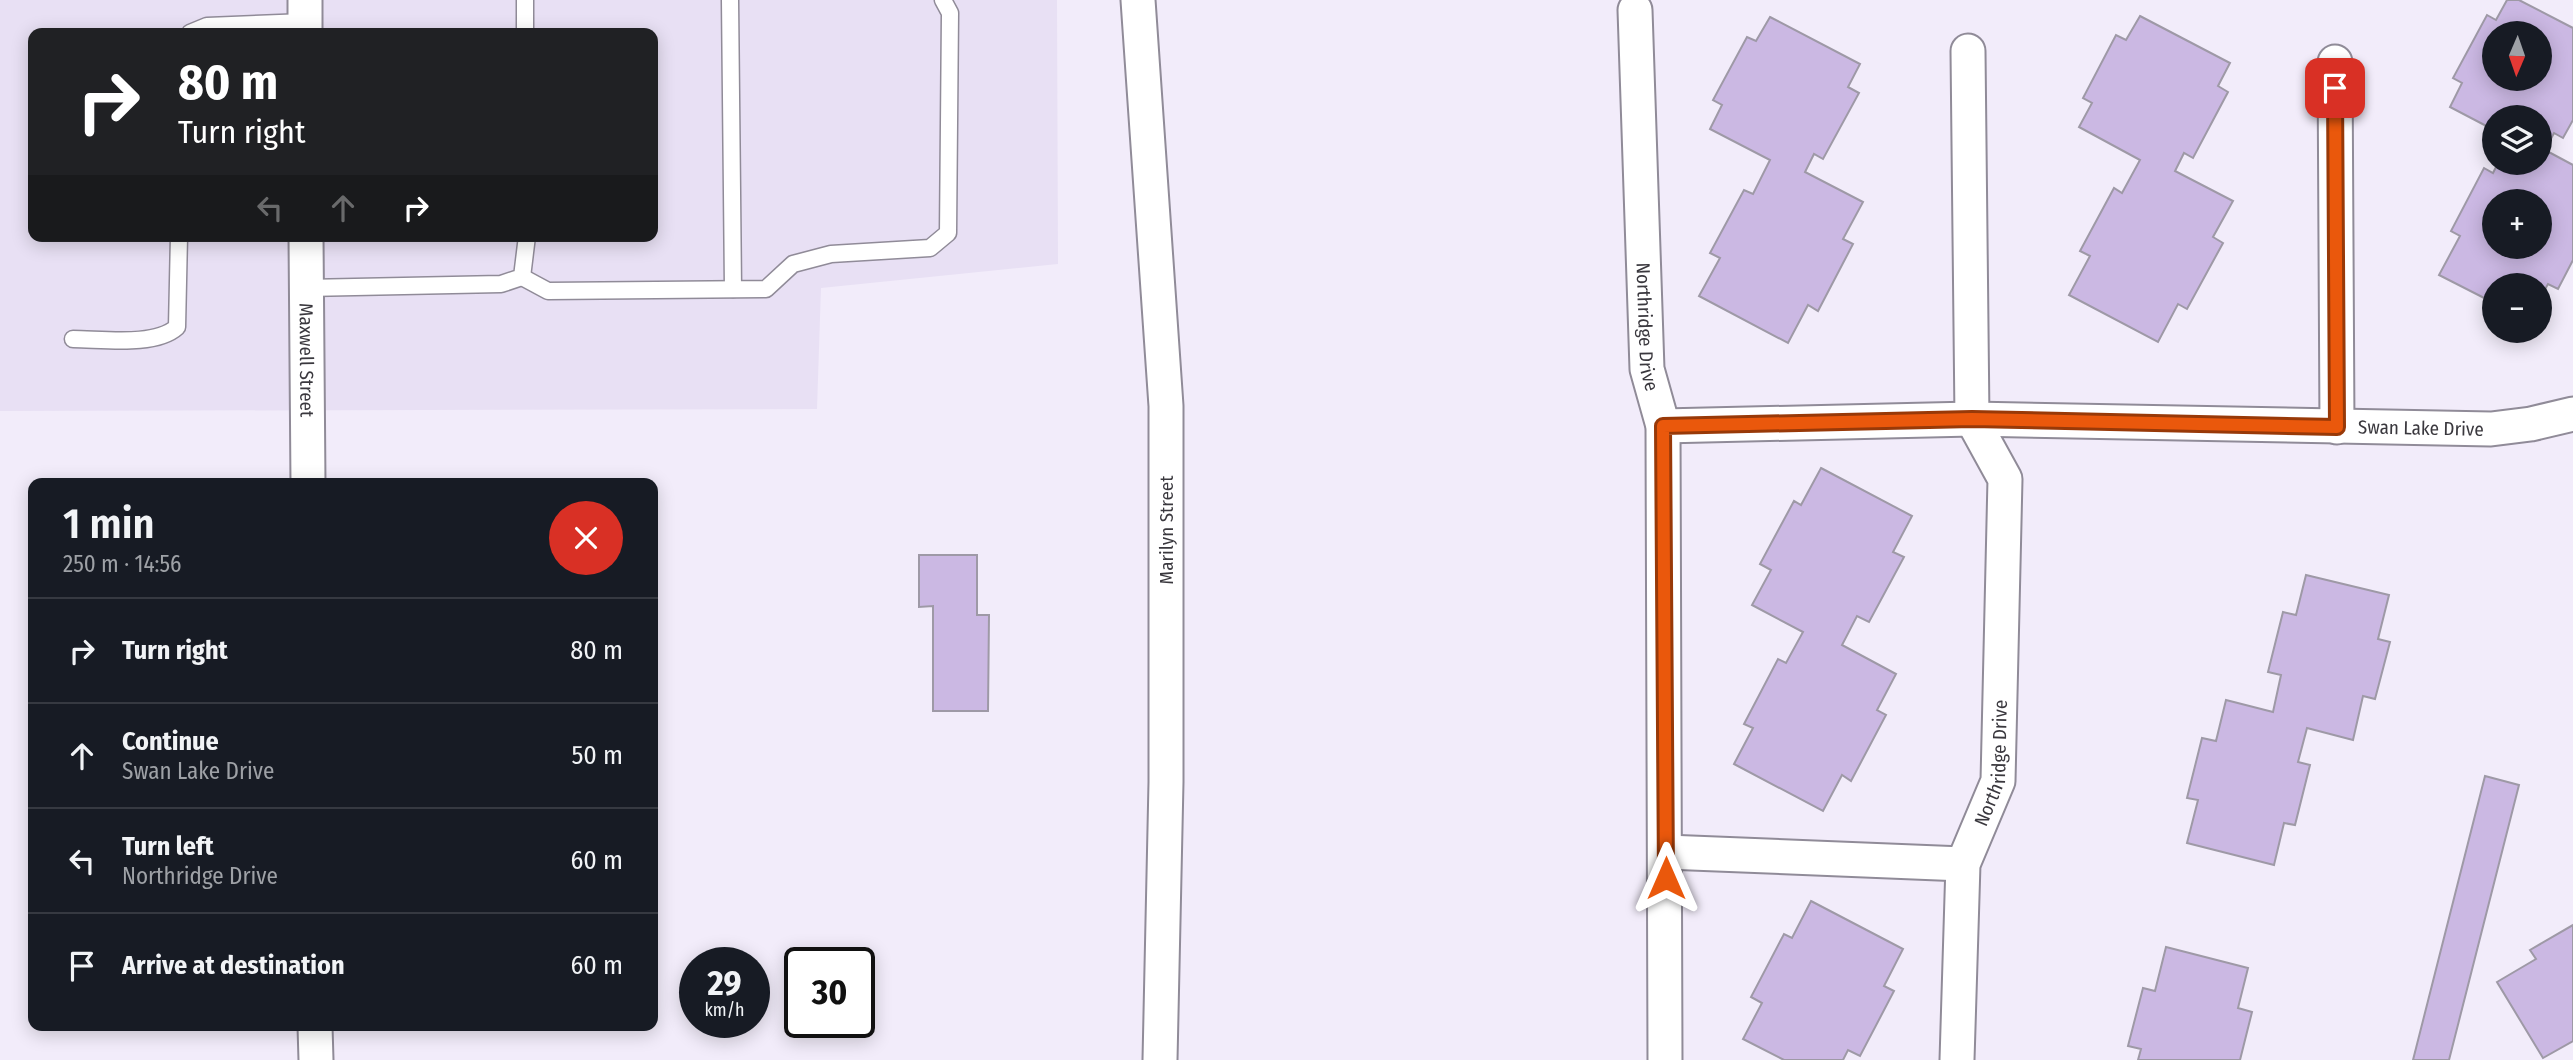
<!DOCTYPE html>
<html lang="en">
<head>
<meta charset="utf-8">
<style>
	:root { --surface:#171b24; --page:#20242c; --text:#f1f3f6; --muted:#9ea1a6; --line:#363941 }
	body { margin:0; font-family:"Fira Sans Condensed",sans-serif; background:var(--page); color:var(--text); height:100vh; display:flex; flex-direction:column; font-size:26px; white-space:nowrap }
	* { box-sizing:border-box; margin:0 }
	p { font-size:23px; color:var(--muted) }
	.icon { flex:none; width:38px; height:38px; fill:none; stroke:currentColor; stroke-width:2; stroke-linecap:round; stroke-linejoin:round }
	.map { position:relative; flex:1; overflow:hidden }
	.sheet { position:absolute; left:28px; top:478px; width:630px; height:553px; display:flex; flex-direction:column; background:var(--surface); border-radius:14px; box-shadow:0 4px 18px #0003 }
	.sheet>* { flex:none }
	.top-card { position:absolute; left:28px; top:28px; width:630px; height:214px; border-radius:14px; box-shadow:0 4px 18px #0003; background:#202124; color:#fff; overflow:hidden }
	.needle { width:46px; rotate:182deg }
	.tools { position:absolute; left:2482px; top:21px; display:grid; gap:14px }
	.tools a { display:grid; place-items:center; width:70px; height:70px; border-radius:50%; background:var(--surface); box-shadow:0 4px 18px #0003; font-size:35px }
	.speed { position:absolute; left:679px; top:947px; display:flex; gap:14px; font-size:35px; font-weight:700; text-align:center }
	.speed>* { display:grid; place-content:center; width:91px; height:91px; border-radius:50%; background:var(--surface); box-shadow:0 4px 18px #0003; line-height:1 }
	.speed small { font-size:18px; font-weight:400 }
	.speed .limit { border:4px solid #111; border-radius:10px; background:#fff; color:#111 }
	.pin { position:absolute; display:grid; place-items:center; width:60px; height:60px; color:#fff; margin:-30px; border-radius:14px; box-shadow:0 4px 10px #0006 }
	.me { position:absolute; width:77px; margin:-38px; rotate:0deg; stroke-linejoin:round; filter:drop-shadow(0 0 5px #0008) }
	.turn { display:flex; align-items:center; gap:24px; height:147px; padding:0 35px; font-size:32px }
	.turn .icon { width:91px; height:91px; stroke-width:2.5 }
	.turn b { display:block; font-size:49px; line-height:60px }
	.lanes { display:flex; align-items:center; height:66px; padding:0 35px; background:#0003; justify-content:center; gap:35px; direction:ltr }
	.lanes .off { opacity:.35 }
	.round { display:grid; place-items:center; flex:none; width:74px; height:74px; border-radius:37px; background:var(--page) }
	.summary { display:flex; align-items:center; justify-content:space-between; height:119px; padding:0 35px }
	h1 { font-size:42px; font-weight:600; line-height:52px }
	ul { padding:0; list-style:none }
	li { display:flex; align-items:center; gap:21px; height:105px; padding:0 35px; border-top:2px solid var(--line) }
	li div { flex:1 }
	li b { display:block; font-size:26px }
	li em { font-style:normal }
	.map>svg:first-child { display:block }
</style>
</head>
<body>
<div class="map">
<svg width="2573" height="1060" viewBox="0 0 2573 1060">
	<rect width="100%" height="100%" fill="#f2ecfa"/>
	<path fill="#e8e0f4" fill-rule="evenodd" d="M0 0H1057L1058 264 821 288 817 409 0 411ZM33 33H653V236H33Z"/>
	<g fill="#cbb8e3" stroke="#9e99a6" stroke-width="2" fill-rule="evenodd">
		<path d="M2507 0H2519L2573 28V120L2563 138 2554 133 2545 150 2573 165V260L2558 289 2548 284 2539 300V285H2494V303L2439 275 2460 236 2451 231 2484 168 2493 173 2498 163H2539V117H2494V130L2450 107 2462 83 2453 78 2487 15 2496 20ZM2494 33H2539V79H2494ZM2494 201H2539V247H2494Z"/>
		<path d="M2140 16 2230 63 2218 86 2228 92 2193 158 2184 153 2175 171 2233 201 2213 237 2223 243 2187 309 2178 304 2158 342 2069 295 2090 256 2080 251 2114 188 2122 193 2140 160 2079 127 2092 103 2083 98 2116 35 2126 40Z"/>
		<path d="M1770 17 1860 64 1848 87 1859 93 1823 159 1814 154 1805 172 1863 202 1843 239 1853 244 1818 311 1808 305 1788 343 1699 296 1720 258 1710 253 1744 190 1753 194 1770 160 1710 129 1722 105 1713 100 1747 37 1756 41Z"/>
		<path d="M1821 468 1912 516 1893 552 1904 557 1869 622 1857 616 1842 645 1896 674 1877 710 1886 715 1851 781 1842 775 1823 811 1734 764 1753 728 1744 724 1778 659 1786 663 1803 632 1752 605 1771 570 1760 564 1794 501 1801 505Z"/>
		<path d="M919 555H977V615H989L988 711H933V606L919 607Z"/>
		<path d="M2306 575 2389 595 2378 639 2390 642 2375 699 2363 696 2353 740 2307 728 2298 762 2310 765 2295 825 2284 823 2274 865 2187 843 2198 800 2187 798 2202 738 2216 741 2226 700 2273 712 2281 675 2268 672 2283 612 2296 615Z"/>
		<path d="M2485 776 2519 785 2449 1060H2413Z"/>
		<path d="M1811 901 1903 949 1884 986 1894 991 1860 1056 1848 1050 1843 1060H1784L1743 1039 1762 1003 1751 997 1784 934 1792 938Z"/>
		<path d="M2573 925V1041L2543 1058 2497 982 2536 959 2530 950Z"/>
		<path d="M2166 947 2248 968 2238 1008 2252 1012 2240 1060H2138L2141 1049 2128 1046 2143 988 2155 991Z"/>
	</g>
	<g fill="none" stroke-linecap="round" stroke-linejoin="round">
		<defs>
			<g id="lane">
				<path d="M525 0V33"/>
				<path d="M730 0 733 289"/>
				<path d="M190 33 207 26 305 22"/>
				<path d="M522 277 548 291 766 289 793 264 831 254 930 248 948 233 950 13 943 0"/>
				<path d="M306 288 501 284 522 277 527 236"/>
				<path d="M73 339C102 339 155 347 177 327L179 236"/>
			</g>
			<g id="street">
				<path d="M305 0V33"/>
				<path d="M1138 0 1166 406V782L1160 1060"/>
				<path id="s1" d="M1635 10 1647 369 1663 426 1665 1060"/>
				<path d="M2335 62 2337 427"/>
				<path id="s2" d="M306 236 308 483"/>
				<path id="s3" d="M1663 426 1972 419 2491 429 2531 424 2573 414"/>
				<path d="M1666 852 1963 864"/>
				<path d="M315 1026 316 1060"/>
				<path id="s4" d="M1957 1060 1963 864 1998 781 2005 479 1972 419 1968 51"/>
			</g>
		</defs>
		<use href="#lane" stroke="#908b98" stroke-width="19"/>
		<use href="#street" stroke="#908b98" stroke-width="37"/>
		<use href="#lane" stroke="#fff" stroke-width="16"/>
		<use href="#street" stroke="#fff" stroke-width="33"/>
	</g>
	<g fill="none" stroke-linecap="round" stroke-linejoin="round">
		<defs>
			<path id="route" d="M1666 878 1663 426 1972 419 2337 427 2335 88"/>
		</defs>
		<use href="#route" stroke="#983908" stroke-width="18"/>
		<use href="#route" stroke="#ea580c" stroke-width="12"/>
	</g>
	<g text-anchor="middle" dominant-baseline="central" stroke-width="7" stroke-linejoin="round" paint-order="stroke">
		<g font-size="19" fill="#3a383e" stroke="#fff">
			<text stroke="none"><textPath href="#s1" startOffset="317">Northridge Drive</textPath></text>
			<text stroke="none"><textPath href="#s2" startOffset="124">Maxwell Street</textPath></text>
			<text stroke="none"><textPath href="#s3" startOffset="758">Swan Lake Drive</textPath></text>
			<text transform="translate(1166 530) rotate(-90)">Marilyn Street</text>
			<text stroke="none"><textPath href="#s4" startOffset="303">Northridge Drive</textPath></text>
		</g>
	</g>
</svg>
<div class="tools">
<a><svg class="needle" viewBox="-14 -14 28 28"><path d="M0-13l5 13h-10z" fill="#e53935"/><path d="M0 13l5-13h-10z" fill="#9ea1a6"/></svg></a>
<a><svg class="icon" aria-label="layers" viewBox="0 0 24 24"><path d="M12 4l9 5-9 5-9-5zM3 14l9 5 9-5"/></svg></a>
<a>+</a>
<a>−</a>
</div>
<div class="speed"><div>29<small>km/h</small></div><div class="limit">30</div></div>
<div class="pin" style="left:2335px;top:88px;background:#d93025"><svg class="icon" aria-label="arrive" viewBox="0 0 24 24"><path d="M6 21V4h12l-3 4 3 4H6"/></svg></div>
<svg class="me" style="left:1666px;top:878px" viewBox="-20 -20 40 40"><path d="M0-17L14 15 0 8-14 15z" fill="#ea580c" stroke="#fff" stroke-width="4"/></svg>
<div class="top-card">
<div class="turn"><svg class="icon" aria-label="right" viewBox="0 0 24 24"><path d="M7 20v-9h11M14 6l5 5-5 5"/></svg><div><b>80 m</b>Turn right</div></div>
<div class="lanes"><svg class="icon off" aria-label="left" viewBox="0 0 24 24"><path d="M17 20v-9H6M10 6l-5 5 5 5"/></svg><svg class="icon off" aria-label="ahead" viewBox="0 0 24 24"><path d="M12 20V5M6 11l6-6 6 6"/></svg><svg class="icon" aria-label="right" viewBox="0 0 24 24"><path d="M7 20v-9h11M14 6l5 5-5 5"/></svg></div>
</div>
<section class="sheet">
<div class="summary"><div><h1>1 min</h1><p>250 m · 14:56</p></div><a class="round" style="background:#d93025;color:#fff"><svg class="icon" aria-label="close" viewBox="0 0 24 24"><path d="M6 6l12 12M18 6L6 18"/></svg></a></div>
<ul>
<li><svg class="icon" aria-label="right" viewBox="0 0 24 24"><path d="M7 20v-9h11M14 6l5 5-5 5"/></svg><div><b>Turn right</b></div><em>80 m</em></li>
<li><svg class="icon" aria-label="ahead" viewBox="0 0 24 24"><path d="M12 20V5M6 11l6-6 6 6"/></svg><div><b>Continue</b><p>Swan Lake Drive</p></div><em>50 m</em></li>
<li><svg class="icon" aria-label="left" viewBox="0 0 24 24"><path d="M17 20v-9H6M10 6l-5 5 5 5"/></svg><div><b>Turn left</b><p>Northridge Drive</p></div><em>60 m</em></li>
<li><svg class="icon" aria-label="arrive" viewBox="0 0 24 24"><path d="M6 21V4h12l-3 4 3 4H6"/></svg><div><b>Arrive at destination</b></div><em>60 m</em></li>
</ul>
</section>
</div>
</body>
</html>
